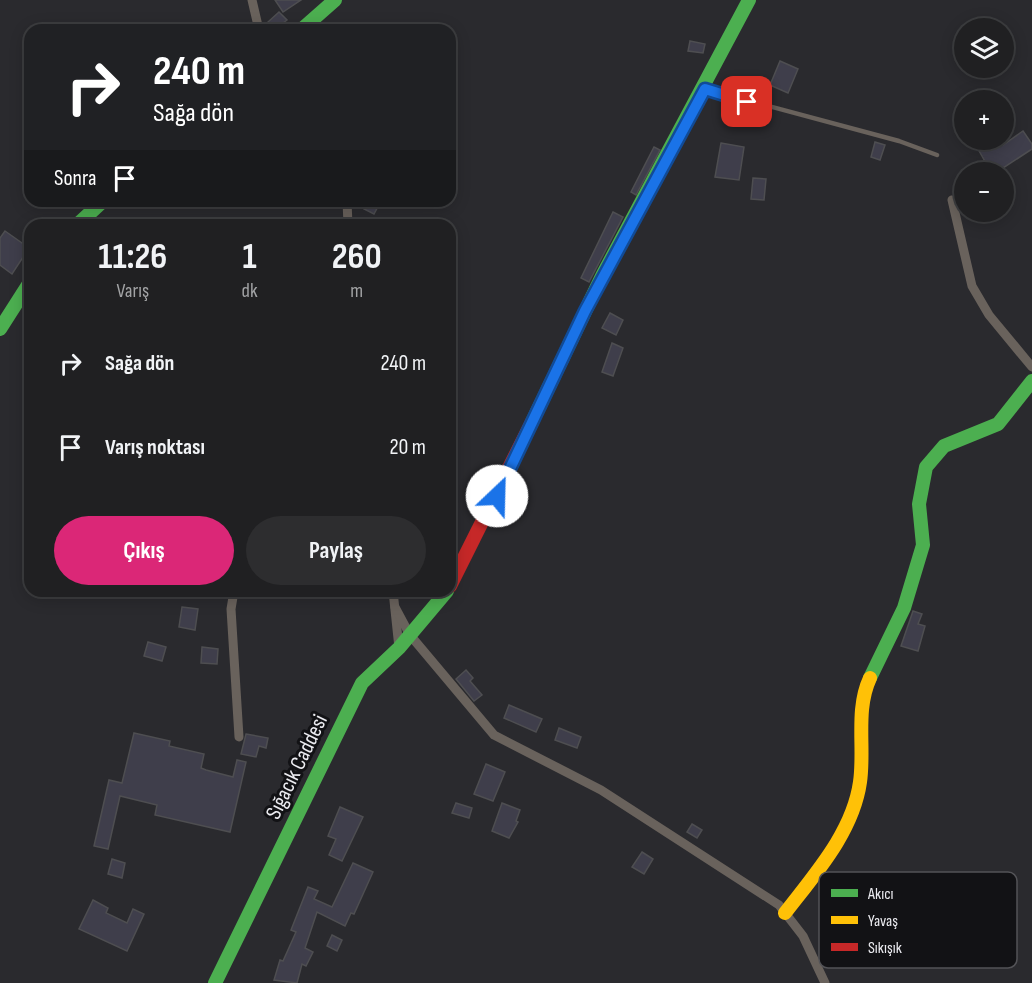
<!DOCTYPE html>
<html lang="tr">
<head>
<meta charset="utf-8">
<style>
	:root { --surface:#202022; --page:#2d2d2f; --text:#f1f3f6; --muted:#a2a3a5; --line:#3d3e40; --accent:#db2777 }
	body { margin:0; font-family:"Sofia Sans Condensed",sans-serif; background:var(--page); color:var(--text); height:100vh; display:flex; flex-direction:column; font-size:22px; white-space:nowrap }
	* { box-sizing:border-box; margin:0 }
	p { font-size:20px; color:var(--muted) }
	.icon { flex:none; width:33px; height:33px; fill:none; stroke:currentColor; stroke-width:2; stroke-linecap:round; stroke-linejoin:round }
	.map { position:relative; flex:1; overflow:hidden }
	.side { position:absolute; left:24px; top:219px; width:432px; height:378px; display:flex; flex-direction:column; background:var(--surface); border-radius:18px; box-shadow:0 3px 15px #0003,0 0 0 2px var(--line) }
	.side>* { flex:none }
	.banner { position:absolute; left:24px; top:24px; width:432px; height:183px; border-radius:18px; box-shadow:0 3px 15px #0003,0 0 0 2px var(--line); background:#202124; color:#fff; overflow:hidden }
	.buttons { position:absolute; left:954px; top:18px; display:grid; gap:12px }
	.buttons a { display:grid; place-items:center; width:60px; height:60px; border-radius:50%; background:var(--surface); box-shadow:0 3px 15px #0003,0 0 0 2px var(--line); font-size:30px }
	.pin { position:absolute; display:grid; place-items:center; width:51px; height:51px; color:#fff; margin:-26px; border-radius:12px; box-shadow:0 3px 9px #0006 }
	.me { position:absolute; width:66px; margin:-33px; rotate:24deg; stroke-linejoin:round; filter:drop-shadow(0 0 4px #0008) }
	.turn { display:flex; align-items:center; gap:21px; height:126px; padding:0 30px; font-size:27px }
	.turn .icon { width:78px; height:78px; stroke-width:2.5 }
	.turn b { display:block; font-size:42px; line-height:51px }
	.then { display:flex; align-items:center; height:57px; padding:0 30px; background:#0003; gap:12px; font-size:22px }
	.eta { display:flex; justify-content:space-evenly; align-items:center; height:102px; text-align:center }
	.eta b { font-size:36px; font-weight:700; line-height:42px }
	.cta { display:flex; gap:12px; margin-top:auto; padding:12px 30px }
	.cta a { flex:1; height:69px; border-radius:36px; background:var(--accent); color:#fff; font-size:24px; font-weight:700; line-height:69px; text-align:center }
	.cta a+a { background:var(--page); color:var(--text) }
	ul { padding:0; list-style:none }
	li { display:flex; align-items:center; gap:18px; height:84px; padding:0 30px }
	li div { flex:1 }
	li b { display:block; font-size:22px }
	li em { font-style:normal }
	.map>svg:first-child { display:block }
</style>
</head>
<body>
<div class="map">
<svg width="1032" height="983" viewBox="0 0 1032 983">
	<rect width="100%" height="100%" fill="#2a2a2e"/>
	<g fill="#3f3e4b" stroke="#4e4e51" stroke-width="1.5">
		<path d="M275 0H301L283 12Z"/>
		<path d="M279 12 287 20 274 30 268 22Z"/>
		<path d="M690 41 705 44 703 53 688 51Z"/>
		<path d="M780 61 798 69 788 93 770 85Z"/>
		<path d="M1023 131 1032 144V149L997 172H991L978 149 992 140H999L1003 145Z"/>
		<path d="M875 142 885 145 880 160 871 157Z"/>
		<path d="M721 143 744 147 739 180 715 177Z"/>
		<path d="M654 147 660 150 636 195 631 192Z"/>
		<path d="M753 178 766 179 764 200 751 199Z"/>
		<path d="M369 201H381L374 214 364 209Z"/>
		<path d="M613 212 623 217 589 282 581 278Z"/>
		<path d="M5 231 29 248 12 274 0 265V238Z"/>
		<path d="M610 313 623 320 616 335 602 328Z"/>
		<path d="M612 343 623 348 613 376 602 372Z"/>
		<path d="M182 607 198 609 195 630 179 627Z"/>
		<path d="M913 611 922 614 918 624 925 626 918 651 901 646Z"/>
		<path d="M148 642 166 647 162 661 144 656Z"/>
		<path d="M202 647 218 649 217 664 201 663Z"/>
		<path d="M466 670 473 678 470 681 482 695 474 701 456 679Z"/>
		<path d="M509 705 542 719 536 732 504 718Z"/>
		<path d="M559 728 581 737 577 748 555 740Z"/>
		<path d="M134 733 170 741 169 746 204 754 201 768 206 770 233 777 237 760 246 762 230 832 155 815 157 805 120 796 108 849 94 846 109 780 122 783Z"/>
		<path d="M246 734 268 738 266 748 259 746 256 757 241 754Z"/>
		<path d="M486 764 505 772 493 801 474 794Z"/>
		<path d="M456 803 472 808 469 818 452 813Z"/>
		<path d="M502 803 520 810 516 821 518 822 509 838 492 831Z"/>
		<path d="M340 807 363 817 342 861 329 855 336 839 328 836Z"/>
		<path d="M692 824 702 830 697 838 687 832Z"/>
		<path d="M642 852 653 859 644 874 632 867Z"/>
		<path d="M112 859 125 863 122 878 108 874Z"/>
		<path d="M353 863 373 872 354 914 351 913 345 926 317 912 305 948 313 952 306 966 302 964 297 983 274 980 280 960 283 961 296 932 291 930 308 887 318 891 314 899 332 907Z"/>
		<path d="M93 900 108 908 106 913 127 923 133 909 144 914 127 951 79 929Z"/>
		<path d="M332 935 342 940 337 951 327 946Z"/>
	</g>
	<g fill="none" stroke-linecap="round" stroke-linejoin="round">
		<path stroke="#69625c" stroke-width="4.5" d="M705 89 899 141 937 155"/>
		<g stroke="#69625c" stroke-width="9">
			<path d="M252 0 259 30"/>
			<path d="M952 200 972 286 989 315 1032 367"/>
			<path d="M347 201 348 225"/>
			<path d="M234 591 231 609 239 737"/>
			<path d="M393 591 399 648"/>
			<path d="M395 607 410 635 494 735 601 790 779 905 803 936 825 983"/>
		</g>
		<g stroke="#4caf50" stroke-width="14">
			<path d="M301 30 335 0"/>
			<path d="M77 225 103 201"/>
			<path d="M0 329 30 282"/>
			<path d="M532 422 603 274 749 0"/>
			<path d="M870 678 904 608 923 545 919 504 926 467 944 446 998 424 1032 381"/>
			<path d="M215 983 362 683 399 648 447 591"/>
		</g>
		<path stroke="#ffc107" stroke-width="14" d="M785 913C815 874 853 832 860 782 865 748 855 710 870 678"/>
		<path stroke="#c62828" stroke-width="14" d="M450 586 532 422"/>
	</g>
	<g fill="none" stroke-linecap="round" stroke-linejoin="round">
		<defs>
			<path id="route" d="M497 496 585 311 705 89 747 102"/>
		</defs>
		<use href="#route" stroke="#114b97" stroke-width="15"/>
		<use href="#route" stroke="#1a73e8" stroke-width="10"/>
	</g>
	<g text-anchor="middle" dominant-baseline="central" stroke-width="6" stroke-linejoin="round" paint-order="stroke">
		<g font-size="22" fill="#ececf1" stroke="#121215">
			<text transform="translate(297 767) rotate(-64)">Sığacık Caddesi</text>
		</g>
	</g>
	<rect x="819" y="872" width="198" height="96" rx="9" fill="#121215" stroke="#535357" stroke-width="1.5"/>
	<rect x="831" y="889" width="27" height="8" fill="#4caf50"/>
	<rect x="831" y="916" width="27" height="8" fill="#ffc107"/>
	<rect x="831" y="943" width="27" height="8" fill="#c62828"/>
	<g font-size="16" fill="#ececf1">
		<text x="868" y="899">Akıcı</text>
		<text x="868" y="926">Yavaş</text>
		<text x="868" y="953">Sıkışık</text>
	</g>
</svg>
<div class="buttons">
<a><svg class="icon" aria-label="layers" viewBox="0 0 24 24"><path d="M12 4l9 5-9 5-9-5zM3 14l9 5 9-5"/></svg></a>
<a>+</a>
<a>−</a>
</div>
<div class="pin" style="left:747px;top:102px;background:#d93025"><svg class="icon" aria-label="arrive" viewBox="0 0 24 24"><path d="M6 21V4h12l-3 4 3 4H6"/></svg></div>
<svg class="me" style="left:497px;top:496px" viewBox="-20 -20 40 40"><circle r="19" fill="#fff"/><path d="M0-13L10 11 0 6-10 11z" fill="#1a73e8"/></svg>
<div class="banner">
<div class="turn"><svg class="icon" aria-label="right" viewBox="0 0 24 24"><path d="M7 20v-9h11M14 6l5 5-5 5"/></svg><div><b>240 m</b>Sağa dön</div></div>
<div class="then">Sonra<svg class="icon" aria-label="arrive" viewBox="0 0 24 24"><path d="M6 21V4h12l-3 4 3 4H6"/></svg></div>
</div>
<section class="side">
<div class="eta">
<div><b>11:26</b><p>Varış</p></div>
<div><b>1</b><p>dk</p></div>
<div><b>260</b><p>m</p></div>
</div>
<ul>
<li><svg class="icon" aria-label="right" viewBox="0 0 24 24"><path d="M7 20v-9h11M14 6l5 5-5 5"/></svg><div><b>Sağa dön</b></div><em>240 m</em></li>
<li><svg class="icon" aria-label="arrive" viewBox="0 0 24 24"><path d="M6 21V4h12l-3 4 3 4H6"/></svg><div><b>Varış noktası</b></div><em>20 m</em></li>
</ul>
<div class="cta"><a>Çıkış</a><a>Paylaş</a></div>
</section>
</div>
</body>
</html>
